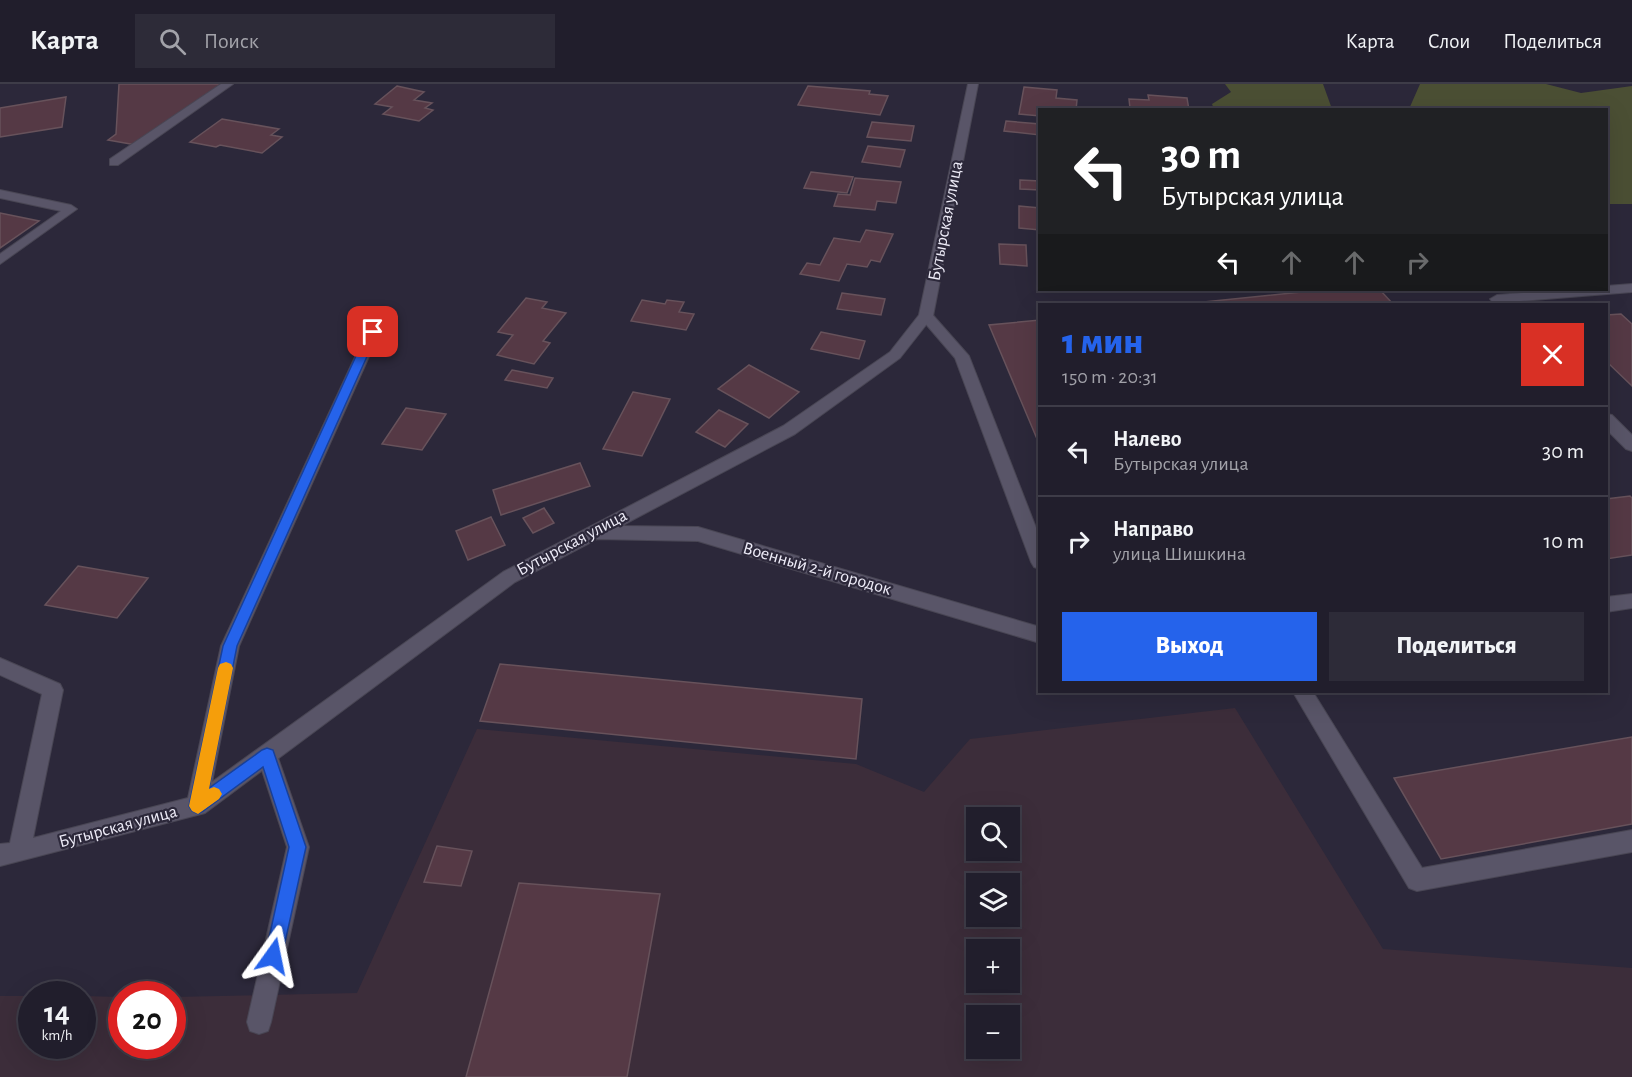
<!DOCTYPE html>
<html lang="ru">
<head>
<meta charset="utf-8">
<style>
	:root { --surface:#211e2c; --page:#2d2b38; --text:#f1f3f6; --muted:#a2a2a9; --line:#3e3c48; --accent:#2563eb }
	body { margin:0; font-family:"Alegreya Sans",sans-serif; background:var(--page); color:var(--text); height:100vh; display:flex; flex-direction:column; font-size:22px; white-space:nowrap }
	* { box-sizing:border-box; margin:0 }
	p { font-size:20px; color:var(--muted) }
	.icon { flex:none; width:33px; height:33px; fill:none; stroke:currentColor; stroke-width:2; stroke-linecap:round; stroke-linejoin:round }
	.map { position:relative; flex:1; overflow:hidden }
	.details { position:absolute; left:1038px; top:219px; width:570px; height:390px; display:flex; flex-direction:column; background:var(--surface); border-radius:0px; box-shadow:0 6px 24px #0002,0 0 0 2px var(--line) }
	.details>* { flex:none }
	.top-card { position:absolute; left:1038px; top:24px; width:570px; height:183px; border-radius:0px; box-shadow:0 6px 24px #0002,0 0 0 2px var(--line); background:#202124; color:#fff; overflow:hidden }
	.tools { position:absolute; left:966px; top:723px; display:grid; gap:12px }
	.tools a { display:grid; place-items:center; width:54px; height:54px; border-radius:0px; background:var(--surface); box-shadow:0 6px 24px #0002,0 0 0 2px var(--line); font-size:30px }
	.speed { position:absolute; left:18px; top:897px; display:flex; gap:12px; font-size:30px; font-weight:700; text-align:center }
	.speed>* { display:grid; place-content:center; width:78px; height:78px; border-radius:50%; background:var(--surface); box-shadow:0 6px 24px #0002,0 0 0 2px var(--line); line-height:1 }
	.speed small { font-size:15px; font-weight:400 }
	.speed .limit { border:9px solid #d22; background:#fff; color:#111 }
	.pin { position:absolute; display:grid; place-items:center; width:51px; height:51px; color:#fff; margin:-26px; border-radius:12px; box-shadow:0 3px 9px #0006 }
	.me { position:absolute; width:66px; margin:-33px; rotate:12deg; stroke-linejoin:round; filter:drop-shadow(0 0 4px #0008) }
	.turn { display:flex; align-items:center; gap:21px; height:126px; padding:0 24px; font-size:27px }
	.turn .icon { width:78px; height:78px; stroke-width:2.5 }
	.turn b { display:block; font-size:42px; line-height:51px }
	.lanes { display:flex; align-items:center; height:57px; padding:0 24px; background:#0003; justify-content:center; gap:30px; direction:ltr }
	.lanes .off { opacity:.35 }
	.round { display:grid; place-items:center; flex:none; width:63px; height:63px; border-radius:0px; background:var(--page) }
	.head { display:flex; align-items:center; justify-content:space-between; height:102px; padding:0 24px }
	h1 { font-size:36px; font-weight:800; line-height:45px; color:var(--accent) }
	.button { display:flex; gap:12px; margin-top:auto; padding:12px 24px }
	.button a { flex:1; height:69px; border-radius:0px; background:var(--accent); color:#fff; font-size:24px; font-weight:800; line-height:69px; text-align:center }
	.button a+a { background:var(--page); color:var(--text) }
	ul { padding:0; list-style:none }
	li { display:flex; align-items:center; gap:18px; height:90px; padding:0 24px; border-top:2px solid var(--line) }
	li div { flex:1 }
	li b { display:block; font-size:22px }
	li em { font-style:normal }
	header { display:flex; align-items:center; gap:36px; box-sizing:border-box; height:84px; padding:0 30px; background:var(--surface); border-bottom:2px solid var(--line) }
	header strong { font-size:28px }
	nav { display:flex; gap:33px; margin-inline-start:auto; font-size:21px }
	.search { width:420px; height:54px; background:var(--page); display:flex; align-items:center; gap:15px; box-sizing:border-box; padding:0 21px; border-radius:0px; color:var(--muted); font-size:22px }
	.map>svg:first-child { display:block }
</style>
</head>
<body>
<header>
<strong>Карта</strong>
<div class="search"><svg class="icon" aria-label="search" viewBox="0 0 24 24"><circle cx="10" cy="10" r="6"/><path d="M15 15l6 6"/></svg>Поиск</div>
<nav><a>Карта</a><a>Слои</a><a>Поделиться</a></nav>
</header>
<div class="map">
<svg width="1632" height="993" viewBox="0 0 1632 993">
	<rect width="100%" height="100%" fill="#2c283a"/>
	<path fill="#3c2d3a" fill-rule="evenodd" d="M1235 624 1383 865 1632 884V993H0V912H31L32 962H82L83 912 121 913 122 962H172L173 913 357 909 477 645 856 680 924 708 970 655ZM976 734H1010V766H976ZM976 800H1010V832H976ZM976 866H1010V898H976ZM976 932H1010V964H976Z"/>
	<g fill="#4b4f34">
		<path d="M1225 0H1323L1332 25H1214L1212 20 1231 8Z"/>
		<path d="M1420 0H1546L1581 9 1632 2V120H1607L1606 26 1409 25Z"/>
	</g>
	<g fill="#553945" stroke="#67525b" stroke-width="1.5">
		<path d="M119 0H226L136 61 108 56 116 50Z"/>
		<path d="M397 2 424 8 414 16 432 19 425 24 433 26 419 37 383 30 392 23 375 20Z"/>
		<path d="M808 2 870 7 869 10 888 12 880 31 798 21Z"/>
		<path d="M1024 3 1057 6 1056 14 1077 16 1076 26H1040V32L1019 30Z"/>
		<path d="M1148 11 1187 14 1189 26 1130 24 1129 15 1149 16Z"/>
		<path d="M66 13 62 43 0 53V24Z"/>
		<path d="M222 35 279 45 271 51 282 53 262 69 220 61 216 63 190 58Z"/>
		<path d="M1006 37 1040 40V51L1004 47Z"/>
		<path d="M872 38 914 42 911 57 867 53Z"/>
		<path d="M868 62 905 66 900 83 862 78Z"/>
		<path d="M811 88 853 93 847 109 804 104Z"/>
		<path d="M855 94 901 98 896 119 877 117 875 126 834 122 838 110 850 111Z"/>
		<path d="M1020 96 1040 97V106L1020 105Z"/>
		<path d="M1019 122 1040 124V146L1019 144Z"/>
		<path d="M0 129 39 137 0 164Z"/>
		<path d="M866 146 893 150 880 178 871 176 867 183 847 180 839 197 800 190 807 179 820 181 834 154 860 158Z"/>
		<path d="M999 160 1026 161 1027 182 1000 180Z"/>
		<path d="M1321 206H1380L1393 220H1184Z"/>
		<path d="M842 209 885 215 881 231 837 225Z"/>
		<path d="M526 214 547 218 542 224 566 229 543 257 550 259 534 280 497 271 513 251 498 248Z"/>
		<path d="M642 216 665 220 667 216 684 218 679 228 694 230 686 246 631 237Z"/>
		<path d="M1621 230 1632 240V302L1606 277V231Z"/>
		<path d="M1040 236V362L989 241Z"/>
		<path d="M821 248 865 257 859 275 811 265Z"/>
		<path d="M749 281 799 308 769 334 718 305Z"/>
		<path d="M512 286 553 294 547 304 505 296Z"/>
		<path d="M633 308 670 315 642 372 603 365Z"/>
		<path d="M406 324 446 330 422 366 382 360Z"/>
		<path d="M719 326 748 340 725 363 696 348Z"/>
		<path d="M580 379 590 402 501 431 493 406Z"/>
		<path d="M1630 412 1632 414V471L1606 475V415Z"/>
		<path d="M544 424 554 439 533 449 523 434Z"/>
		<path d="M491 433 505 461 468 476 456 447Z"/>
		<path d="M78 482 148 494 117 534 45 521Z"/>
		<path d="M500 580 862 615 856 675 480 637Z"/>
		<path d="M1632 653V740L1441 775 1394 694Z"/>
		<path d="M437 762 472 767 461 802 424 798Z"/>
		<path d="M519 799 660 810 627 993H466Z"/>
	</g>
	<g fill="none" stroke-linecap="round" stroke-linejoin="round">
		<defs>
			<g id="lane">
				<path d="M0 106 71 121 77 125 0 180V170L61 127 0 114Z"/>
				<path d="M1632 200V208L1507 218 1508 220H1494L1490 215 1497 211 1561 206H1606V202Z"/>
				<path d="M926 228 931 229 969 272 1040 454V485L1034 483 1031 478 955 274 919 232Z"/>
				<path d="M1606 330 1612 331 1632 351V367L1626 365 1606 345Z"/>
				<path d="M1293 608H1313L1422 784 1632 746V768L1417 807 1409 804Z"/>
				<path d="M267 662 274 664 277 671 309 763 271 938 268 947 259 950 250 947 247 938 287 763 257 671 260 664Z"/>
			</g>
			<g id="street">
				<path d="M221 0H233L118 81H110V75Z"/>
				<path d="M968 0H978L933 232 900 274 795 350 621 442 698 443 1040 543V559L698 457 597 455 515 498 205 729 0 782V760L10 759 42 610 0 591V574L60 600 63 606 33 754 188 714 221 562 368 245 373 243 380 248 239 562 212 698 503 488 783 342 890 268 919 231Z"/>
				<path d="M1632 510V524L1606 528V513Z"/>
			</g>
		</defs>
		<use href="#lane" stroke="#494654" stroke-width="2"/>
		<use href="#street" stroke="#494654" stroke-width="2"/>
		<use href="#lane" fill="#595568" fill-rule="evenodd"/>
		<use href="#street" fill="#595568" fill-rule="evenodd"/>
	</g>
	<path fill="#2563eb" stroke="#184099" stroke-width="1.5" d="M373 244 378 248 237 562 209 704 262 666 267 664 273 666 306 763 282 872 280 878 273 881 267 878 265 872 289 763 263 683 203 727 198 730 192 727 189 722 223 562 367 248Z"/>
	<path fill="#f59e0b" d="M226 578 231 580 233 584 209 705 214 703 219 705 222 710 219 715 198 730 192 727 189 722 218 584 220 580Z"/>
	<g text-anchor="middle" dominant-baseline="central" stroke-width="4.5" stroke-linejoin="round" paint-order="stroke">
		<g font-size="18" fill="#eeecf8" stroke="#2c283a">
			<text transform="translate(946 137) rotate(-79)">Бутырская улица</text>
			<text transform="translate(572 459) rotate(-28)">Бутырская улица</text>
			<text transform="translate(817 485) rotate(16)">Военный 2-й городок</text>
			<text transform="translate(118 743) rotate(-15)">Бутырская улица</text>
		</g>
	</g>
</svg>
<div class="tools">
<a><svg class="icon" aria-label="search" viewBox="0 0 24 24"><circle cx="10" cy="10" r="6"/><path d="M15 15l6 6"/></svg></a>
<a><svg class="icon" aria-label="layers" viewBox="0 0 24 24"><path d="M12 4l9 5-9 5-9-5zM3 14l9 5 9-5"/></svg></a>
<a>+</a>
<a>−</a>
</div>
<div class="speed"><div>14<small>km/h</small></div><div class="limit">20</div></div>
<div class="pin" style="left:373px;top:248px;background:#d93025"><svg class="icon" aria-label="arrive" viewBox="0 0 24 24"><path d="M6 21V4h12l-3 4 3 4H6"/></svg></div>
<svg class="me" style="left:273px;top:872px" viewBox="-20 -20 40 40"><path d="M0-17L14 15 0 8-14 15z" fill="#2563eb" stroke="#fff" stroke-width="4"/></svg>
<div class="top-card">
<div class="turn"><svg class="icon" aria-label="left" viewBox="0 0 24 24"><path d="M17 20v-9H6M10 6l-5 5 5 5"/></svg><div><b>30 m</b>Бутырская улица</div></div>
<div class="lanes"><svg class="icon" aria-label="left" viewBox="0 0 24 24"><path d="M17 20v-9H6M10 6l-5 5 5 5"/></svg><svg class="icon off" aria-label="ahead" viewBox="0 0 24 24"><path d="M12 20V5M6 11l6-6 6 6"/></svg><svg class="icon off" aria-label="ahead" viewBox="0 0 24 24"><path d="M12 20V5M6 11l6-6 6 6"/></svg><svg class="icon off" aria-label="right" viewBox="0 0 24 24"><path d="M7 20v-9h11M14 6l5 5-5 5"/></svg></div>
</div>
<section class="details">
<div class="head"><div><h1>1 мин</h1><p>150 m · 20:31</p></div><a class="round" style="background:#d93025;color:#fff"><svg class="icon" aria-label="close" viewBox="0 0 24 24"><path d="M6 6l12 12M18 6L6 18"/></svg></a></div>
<ul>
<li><svg class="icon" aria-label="left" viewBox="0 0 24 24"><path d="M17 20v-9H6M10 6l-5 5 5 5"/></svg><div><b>Налево</b><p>Бутырская улица</p></div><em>30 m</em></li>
<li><svg class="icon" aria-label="right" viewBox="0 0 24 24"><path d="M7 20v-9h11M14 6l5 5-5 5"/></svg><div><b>Направо</b><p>улица Шишкина</p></div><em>10 m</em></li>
</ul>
<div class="button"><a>Выход</a><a>Поделиться</a></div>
</section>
</div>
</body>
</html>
